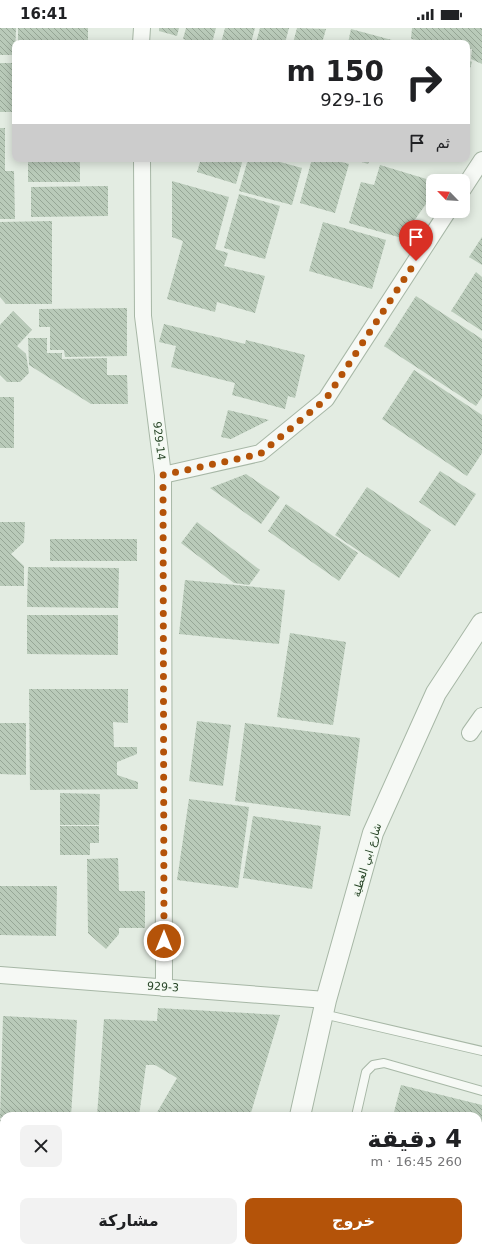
<!DOCTYPE html>
<html lang="ar">
<head>
<meta charset="utf-8">
<style>
	:root { --surface:#fff; --page:#f2f2f2; --text:#202124; --muted:#757577; --accent:#b45309 }
	body { margin:0; font-family:"DejaVu Sans","Noto Naskh Arabic",sans-serif; background:var(--page); color:var(--text); direction:rtl; height:100vh; display:flex; flex-direction:column; font-size:15px; white-space:nowrap }
	* { box-sizing:border-box; margin:0 }
	p { font-size:13px; color:var(--muted) }
	.icon { flex:none; width:22px; height:22px; fill:none; stroke:currentColor; stroke-width:2; stroke-linecap:round; stroke-linejoin:round }
	.map { position:relative; flex:1; overflow:hidden; direction:ltr }
	.details { position:absolute; left:0px; top:1084px; width:482px; height:140px; display:flex; flex-direction:column; background:var(--surface); border-radius:12px 12px 0 0; box-shadow:0 2px 10px #0003; direction:rtl }
	.details>* { flex:none }
	.top-card { position:absolute; left:12px; top:12px; width:458px; height:122px; border-radius:8px; box-shadow:0 2px 10px #0003; direction:rtl; background:#fff; color:var(--text); overflow:hidden }
	.needle { width:26px; rotate:295deg }
	.buttons { position:absolute; left:426px; top:146px; display:grid; gap:8px }
	.buttons a { display:grid; place-items:center; width:44px; height:44px; border-radius:8px; background:var(--surface); box-shadow:0 2px 10px #0003; font-size:20px }
	.pin { position:absolute; display:grid; place-items:center; width:34px; height:34px; color:#fff; margin:-41px -17px; border-radius:50% 50% 50% 0; rotate:-45deg; box-shadow:0 0 4px #0007 }
	.pin .icon { rotate:45deg }
	.me { position:absolute; width:44px; margin:-22px; rotate:0deg; stroke-linejoin:round; filter:drop-shadow(0 0 3px #0008) }
	.turn { display:flex; align-items:center; gap:14px; height:84px; padding:0 20px; font-size:18px }
	.turn .icon { width:52px; height:52px; stroke-width:2.5 }
	.turn b { display:block; font-size:28px; line-height:34px }
	.then { display:flex; align-items:center; height:38px; padding:0 20px; background:#0003; gap:8px; font-size:15px }
	.round { display:grid; place-items:center; flex:none; width:42px; height:42px; border-radius:8px; background:var(--page) }
	.overview { display:flex; align-items:center; justify-content:space-between; height:68px; padding:0 20px }
	h1 { font-size:24px; font-weight:700; line-height:30px }
	.action { display:flex; gap:8px; margin-top:auto; padding:8px 20px }
	.action a { flex:1; height:46px; border-radius:8px; background:var(--accent); color:#fff; font-size:16px; font-weight:700; line-height:46px; text-align:center }
	.action a+a { background:var(--page); color:var(--text) }
	.status { display:flex; justify-content:space-between; align-items:center; height:28px; padding:0 20px; background:var(--surface); direction:ltr }
	.status svg { height:11px; fill:currentColor }
	.map>svg:first-child { display:block }
</style>
</head>
<body>
<div class="status"><b>16:41</b><svg viewBox="0 0 49 12"><path d="M0 12V9h3v3zM5 12V6h3v6zM10 12V3h3v9zM15 12V0h3v12zM26 1h20v11H26zM47 4h2v5h-2z"/></svg></div>
<div class="map">
<svg width="482" height="1224" viewBox="0 0 482 1224">
	<defs>
		<pattern id="building-back-hatch" width="6" height="6" patternUnits="userSpaceOnUse"><rect width="6" height="6" fill="#b9cab9"/><path d="M-1 5l2 2M0 0l6 6M5-1l2 2" fill="none" stroke="#96a696"/></pattern>
	</defs>
	<rect width="100%" height="100%" fill="#e3ece2"/>
	<g fill="url(#building-back-hatch)">
		<path d="M0 0H16L15 27H0Z"/>
		<rect x="18" y="0" width="70" height="15"/>
		<path d="M159 0H179L177 8 159 3Z"/>
		<path d="M186 0H216L212 15H198L183 11Z"/>
		<path d="M225 0H255L251 15H221Z"/>
		<path d="M260 0H289L285 15H256Z"/>
		<path d="M297 0 326 1 322 15H293Z"/>
		<path d="M412 0H482V36L471 31 472 21 467 20V15H435L411 11Z"/>
		<path d="M351 1 403 15H348Z"/>
		<path d="M467 32 472 34 467 50Z"/>
		<rect x="0" y="35" width="15" height="49"/>
		<path d="M0 100H5V143H14L15 191H0Z"/>
		<rect x="28" y="131" width="52" height="23"/>
		<path d="M201 131H243L236 156 197 144Z"/>
		<path d="M248 131H269L302 140 292 177 239 163Z"/>
		<path d="M312 131H331L349 136 335 185 300 175Z"/>
		<path d="M352 131H370L368 136Z"/>
		<path d="M380 137 433 153V166L402 210 349 195 361 154 374 157Z"/>
		<path d="M172 153 229 169 215 221 228 225 224 238 265 248 255 285 217 274 215 284 167 271 183 213 172 209Z"/>
		<path d="M108 158V188L31 189V159Z"/>
		<path d="M239 166 280 178 265 231 224 220Z"/>
		<path d="M52 193V276H6L0 269V194Z"/>
		<path d="M323 194 386 212 372 261 309 243Z"/>
		<path d="M482 209V237L469 229Z"/>
		<path d="M476 244 482 249V303L451 283Z"/>
		<path d="M416 268 482 311V369L476 378 384 318Z"/>
		<path d="M127 280V328L65 329 64 322H50V299H39V281Z"/>
		<path d="M13 283 32 302 17 318 26 326 29 345 20 354H7L0 347V297Z"/>
		<path d="M164 296 245 316 246 312 305 327 295 370 288 368 285 381 232 367 235 355 171 339 176 318 159 314Z"/>
		<path d="M28 310H47V325H62V331L107 330V347H127L128 376H91L29 337Z"/>
		<path d="M414 342 482 387V425L467 448 382 391Z"/>
		<rect x="0" y="369" width="14" height="51"/>
		<path d="M228 382 269 392 231 411 221 409Z"/>
		<path d="M440 443 476 466 455 498 419 474Z"/>
		<path d="M246 446 280 469 261 496 210 460Z"/>
		<path d="M367 459 431 502 399 550 335 507Z"/>
		<path d="M286 476 358 525 339 553 268 503Z"/>
		<path d="M0 494H25L24 514 11 526 24 538V558H0Z"/>
		<path d="M197 494 260 542 249 557 234 555 181 515Z"/>
		<rect x="50" y="511" width="87" height="22"/>
		<path d="M28 539 119 540 118 580 27 579Z"/>
		<path d="M185 552 285 562 279 616 179 606Z"/>
		<path d="M27 587H118V627L27 626Z"/>
		<path d="M290 605 346 614 333 697 277 689Z"/>
		<path d="M29 661H128V695L113 694 114 719H137V726L117 734V747L138 754V761L30 762Z"/>
		<path d="M197 693 231 697 223 758 189 753Z"/>
		<path d="M0 695H26V747L0 746Z"/>
		<path d="M245 695 360 710 350 788 235 773Z"/>
		<path d="M60 765 100 766 99 797H60Z"/>
		<path d="M189 771 249 779 238 860 177 852Z"/>
		<path d="M253 788 321 798 312 861 243 850Z"/>
		<path d="M60 798H99V815H90V827H60Z"/>
		<path d="M118 830 119 863H145V900H119V906L106 921 88 905 87 831Z"/>
		<path d="M0 858H57L56 908 0 907Z"/>
		<path d="M158 980 280 987 250 1088H155L177 1050 155 1037H146L139 1088H97L104 991 157 993Z"/>
		<path d="M3 988 77 992 71 1088H4V1090H0Z"/>
		<path d="M401 1057 482 1077V1224H326L327 1220H478V1088H393Z"/>
		<rect x="0" y="1092" width="4" height="112"/>
	</g>
	<g fill="none" stroke-linecap="round" stroke-linejoin="round">
		<defs>
			<g id="service">
				<path d="M323 986 482 1023"/>
				<path d="M356 1088 366 1044 373 1037 384 1035 482 1063"/>
				<path d="M325 1224 326 1220"/>
			</g>
			<g id="minor">
				<path d="M141 15 142 0"/>
				<path d="M142 131 143 288 163 447 164 960"/>
				<path d="M463 161 482 132"/>
				<path d="M163 447 260 425 326 371 448 183"/>
				<path d="M470 705 482 688"/>
				<path d="M0 947 326 972"/>
			</g>
			<g id="tertiary">
				<path d="M300 1088 326 972 373 805 436 665 482 595"/>
				<path d="M198 1224 202 1220"/>
				<path d="M261 1224 262 1220"/>
			</g>
		</defs>
		<use href="#service" stroke="#a7b7a6" stroke-width="10"/>
		<use href="#minor" stroke="#a7b7a6" stroke-width="18"/>
		<use href="#tertiary" stroke="#a7b7a6" stroke-width="22"/>
		<use href="#service" stroke="#f6f9f5" stroke-width="8"/>
		<use href="#minor" stroke="#f6f9f5" stroke-width="16"/>
		<use href="#tertiary" stroke="#f6f9f5" stroke-width="20"/>
	</g>
	<g fill="none" stroke-linecap="round" stroke-linejoin="round">
		<path stroke="#b45309" stroke-width="7" stroke-dasharray="0 12.6" d="M164 913 163 447 260 426 326 371 416 233"/>
	</g>
	<g text-anchor="middle" dominant-baseline="central" stroke-width="3" stroke-linejoin="round" paint-order="stroke">
		<g font-size="11" fill="#294628" stroke="#f3f9f2">
			<text transform="translate(159 413) rotate(83)">929-14</text>
			<text transform="translate(367 832) rotate(-73)">شارع ابي العطية</text>
			<text transform="translate(163 959) rotate(4)">929-3</text>
		</g>
	</g>
</svg>
<div class="buttons">
<a><svg class="needle" viewBox="-14 -14 28 28"><path d="M0-13l5 13h-10z" fill="#e53935"/><path d="M0 13l5-13h-10z" fill="#757577"/></svg></a>
</div>
<div class="pin" style="left:416px;top:233px;background:#d93025"><svg class="icon" aria-label="arrive" viewBox="0 0 24 24"><path d="M6 21V4h12l-3 4 3 4H6"/></svg></div>
<svg class="me" style="left:164px;top:913px" viewBox="-20 -20 40 40"><circle r="17" fill="#b45309" stroke="#fff" stroke-width="3"/><path d="M0-11L8 9 0 5-8 9z" fill="#fff"/></svg>
<div class="top-card">
<div class="turn"><svg class="icon" aria-label="right" viewBox="0 0 24 24"><path d="M7 20v-9h11M14 6l5 5-5 5"/></svg><div><b>150 m</b>929-16</div></div>
<div class="then">ثم<svg class="icon" aria-label="arrive" viewBox="0 0 24 24"><path d="M6 21V4h12l-3 4 3 4H6"/></svg></div>
</div>
<section class="details">
<div class="overview"><div><h1>4 دقيقة</h1><p>260 m · 16:45</p></div><a class="round"><svg class="icon" aria-label="close" viewBox="0 0 24 24"><path d="M6 6l12 12M18 6L6 18"/></svg></a></div>
<div class="action"><a>خروج</a><a>مشاركة</a></div>
</section>
</div>
</body>
</html>
